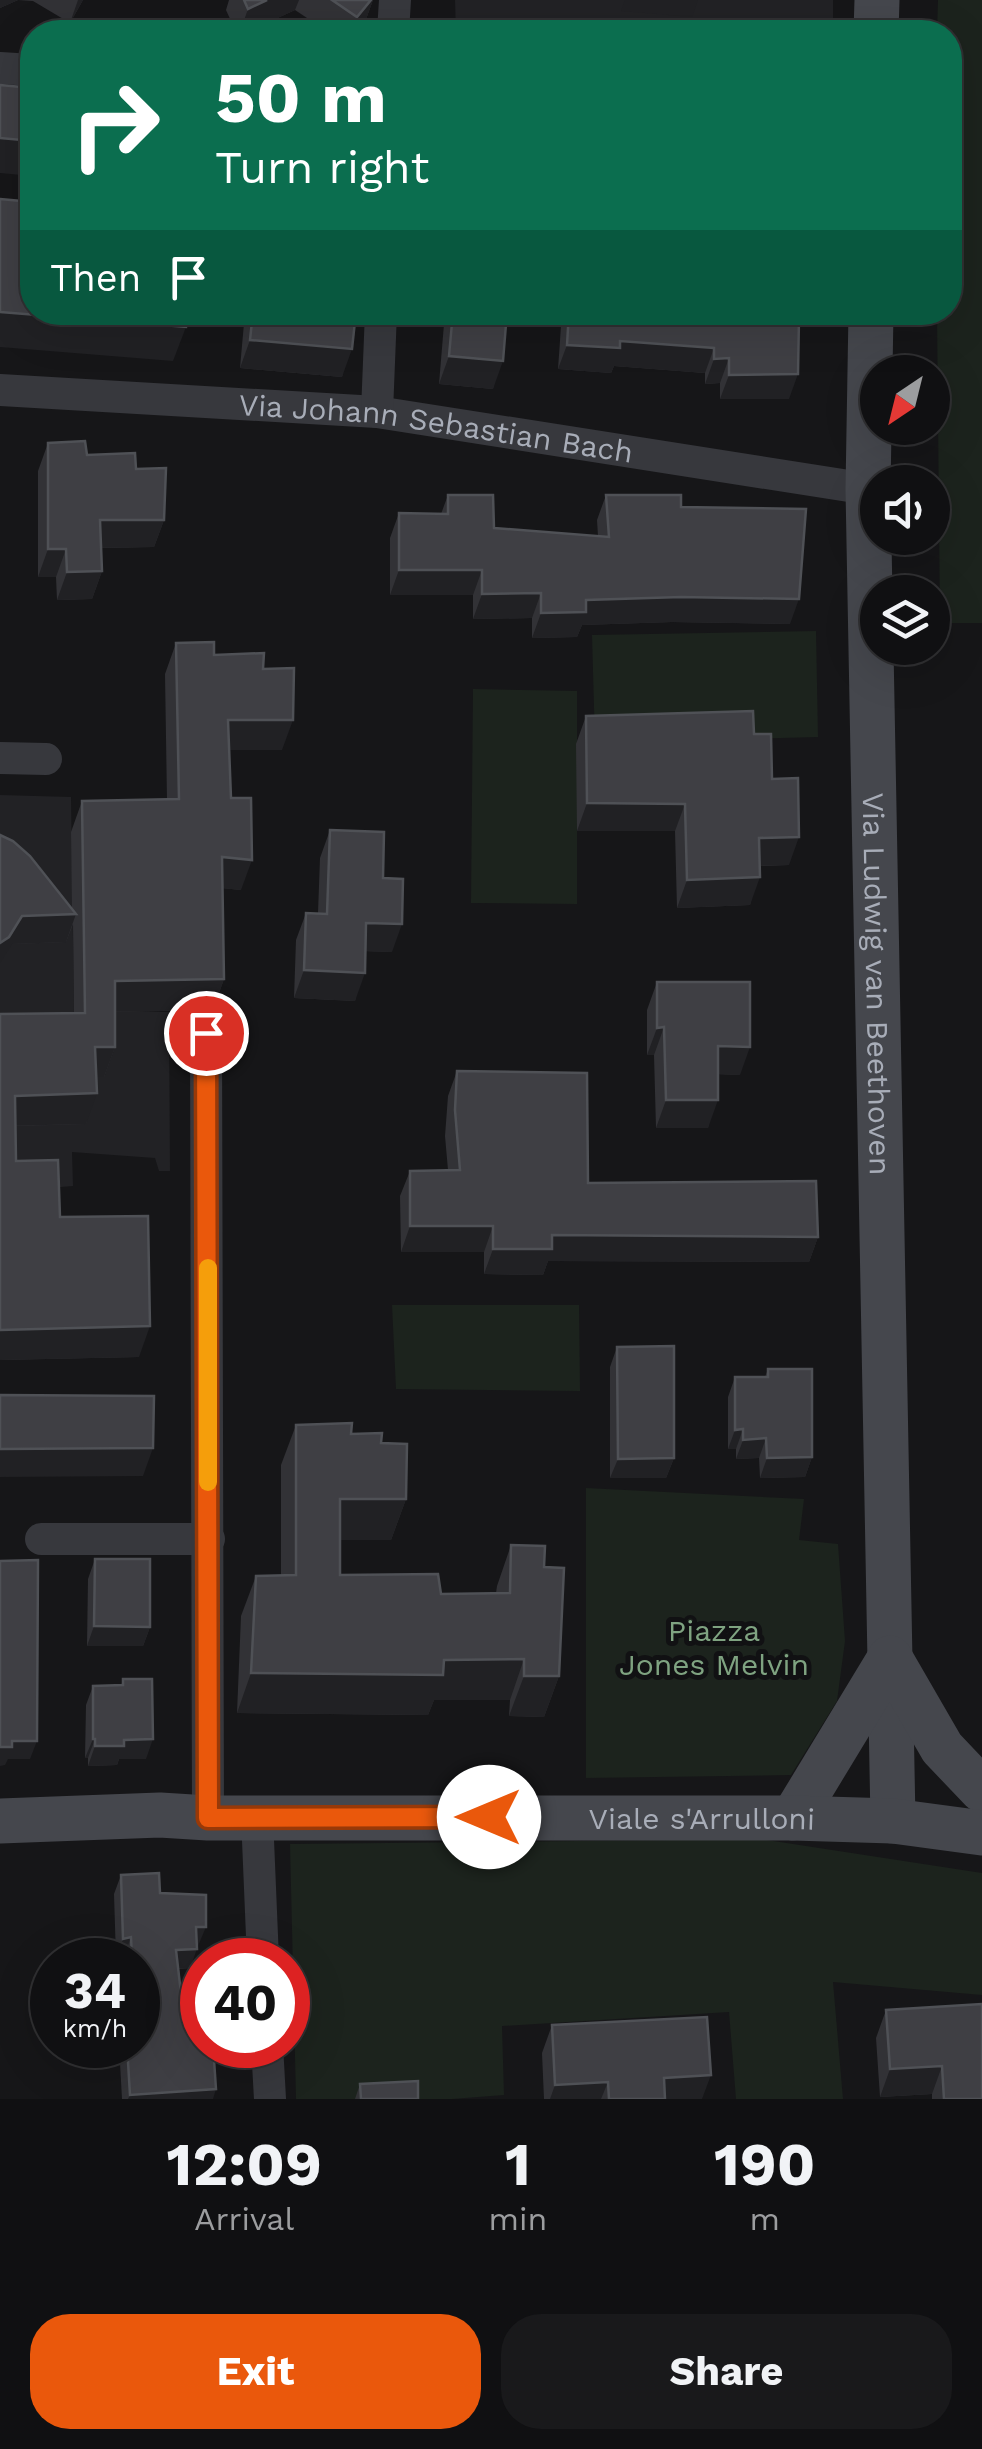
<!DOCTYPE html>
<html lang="en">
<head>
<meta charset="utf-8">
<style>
	:root { --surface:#101012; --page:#19191b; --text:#f1f3f6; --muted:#9c9d9f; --line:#303032; --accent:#ea580c }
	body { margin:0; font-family:"Work Sans",sans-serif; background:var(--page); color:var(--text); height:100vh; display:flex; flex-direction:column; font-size:38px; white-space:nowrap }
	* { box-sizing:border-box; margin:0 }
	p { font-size:32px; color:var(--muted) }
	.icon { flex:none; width:55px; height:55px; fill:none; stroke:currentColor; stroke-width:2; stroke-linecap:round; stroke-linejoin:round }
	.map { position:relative; height:2099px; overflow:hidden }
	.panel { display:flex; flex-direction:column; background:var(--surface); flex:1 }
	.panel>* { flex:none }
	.guide { position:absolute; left:20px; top:20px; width:942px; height:305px; border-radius:40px; box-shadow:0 10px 40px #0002,0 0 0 2px var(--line); background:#0b6e4f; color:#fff; overflow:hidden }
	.needle { width:65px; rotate:215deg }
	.fabs { position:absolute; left:860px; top:355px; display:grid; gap:20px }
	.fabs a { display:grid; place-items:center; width:90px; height:90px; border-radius:50%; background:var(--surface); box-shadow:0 10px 40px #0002,0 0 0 2px var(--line); font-size:50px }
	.speed { position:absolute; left:30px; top:1938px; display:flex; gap:20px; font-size:50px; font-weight:700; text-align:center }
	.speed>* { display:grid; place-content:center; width:130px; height:130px; border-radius:50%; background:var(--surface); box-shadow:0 10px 40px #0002,0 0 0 2px var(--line); line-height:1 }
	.speed small { font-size:25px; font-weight:400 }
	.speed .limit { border:15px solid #d22; background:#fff; color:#111 }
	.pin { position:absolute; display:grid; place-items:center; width:85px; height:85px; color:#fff; margin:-42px; border:5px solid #fff; border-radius:50%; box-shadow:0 2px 10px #0007 }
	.me { position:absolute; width:110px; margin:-55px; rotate:270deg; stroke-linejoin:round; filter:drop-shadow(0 0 8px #0008) }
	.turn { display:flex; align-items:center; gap:35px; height:210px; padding:0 30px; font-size:45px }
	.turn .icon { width:130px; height:130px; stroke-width:2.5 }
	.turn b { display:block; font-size:70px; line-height:85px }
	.then { display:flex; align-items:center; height:95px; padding:0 30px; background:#0003; gap:20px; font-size:38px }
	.eta { display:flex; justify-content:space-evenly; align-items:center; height:170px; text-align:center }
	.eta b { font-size:60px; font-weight:700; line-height:70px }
	.cta { display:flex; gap:20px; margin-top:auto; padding:20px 30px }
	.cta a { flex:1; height:115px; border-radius:40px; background:var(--accent); color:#fff; font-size:40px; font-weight:700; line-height:115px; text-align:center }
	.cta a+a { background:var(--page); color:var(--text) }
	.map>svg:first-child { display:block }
</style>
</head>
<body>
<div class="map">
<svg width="982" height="2099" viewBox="0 0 982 2099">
	<rect width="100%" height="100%" fill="#161618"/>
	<g fill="#222225">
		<path d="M455 0H833V32H456Z"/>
		<path d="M0 795 71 797 74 1012H169L170 1171H159L155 1158 72 1152 73 1186 0 1192Z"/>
	</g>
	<g fill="#1c231d">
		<path d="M938 0H982V623H940L937 313 950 312V32H937Z"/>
		<path d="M816 631 818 737 595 743 592 635Z"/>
		<path d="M473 689 577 691V904L471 903Z"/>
		<path d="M392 1305H579L580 1391 396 1389Z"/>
		<path d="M586 1488 804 1499 799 1540 838 1544 845 1641 837 1701 791 1775 586 1778Z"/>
		<path d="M761 1839 982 1873V1995L833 1982 843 2099H736L729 2012 502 2026 504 2095 452 2099H296L290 1844Z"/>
	</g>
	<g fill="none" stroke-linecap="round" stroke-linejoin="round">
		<g stroke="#37383d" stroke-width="32">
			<path d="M393 32 395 0"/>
			<path d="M0 68 32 70"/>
			<path id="s1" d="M0 390 377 412 868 489"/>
			<path d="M377 412 381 312"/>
			<path d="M0 758 46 759"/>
			<path d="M206 1033 208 1818"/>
			<path d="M41 1539H209"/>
			<path d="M257 1816 263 1960"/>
			<path d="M267 2045 270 2099"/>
		</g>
		<g stroke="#45474d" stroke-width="45">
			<path d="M876 32 877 0"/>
			<path id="s2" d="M871 312 868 489 893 1821"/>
			<path d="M793 1818 890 1658 942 1748 982 1790"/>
			<path id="s3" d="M0 1821 160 1815 208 1818H793L893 1821 982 1833"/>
		</g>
	</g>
	<g fill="#323236">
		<path d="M0 0H83L70 23 33 1 18 0 0 8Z"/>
		<path d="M229 0H373L365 22 357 32H328L295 10 247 32H236L226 10Z"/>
		<path d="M245 312H356L342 377 240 368Z"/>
		<path d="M445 312H507L493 389 439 384Z"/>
		<path d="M562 312H711L761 319 789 399H720V383L705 384V373L614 366 611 373 558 369Z"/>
		<path d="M48 443 136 469 164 520 154 547 101 548 102 571 92 599 57 600 56 577H38V471Z"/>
		<path d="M448 495 494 528 598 536 597 520 606 495 681 507 790 624 672 622 582 625 577 637 532 638V618L473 619V595H390V538L399 513 441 514Z"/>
		<path d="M176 643 263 669 282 750H229L231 798 241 890 222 888 224 979 213 1010 115 1012V1047L104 1077H96L86 1124 16 1126V1161L60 1217 139 1357 0 1360V1013H74L73 924 66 942 12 944 0 835 72 909 71 832 82 801 167 800 165 674Z"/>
		<path d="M586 716 754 734 772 779 789 865 760 866 750 905 677 908 675 831H577L576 744Z"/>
		<path d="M330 830 383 878 392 952 365 951 355 1001 294 998 296 940 306 913H318L320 858Z"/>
		<path d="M657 982 740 1075 718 1074 708 1128H656L654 1055H647V1010Z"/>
		<path d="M457 1071 588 1183 818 1237 809 1262 548 1261 543 1275 484 1274V1252H401L400 1196 410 1171 448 1170 445 1136 448 1096Z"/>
		<path d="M617 1347 674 1458 666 1478H610V1367Z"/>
		<path d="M768 1369 812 1457 805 1477 760 1478 759 1458 736 1459V1449H728V1397L735 1377H765Z"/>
		<path d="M296 1425 381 1443 406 1499 391 1540H340V1575L441 1594 496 1593 497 1586 511 1545 544 1567 559 1676 544 1717 509 1716 510 1700H434L428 1715 237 1713 241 1616 256 1576H281V1465Z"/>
		<path d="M95 1559 150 1627 143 1646H87L88 1579Z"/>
		<path d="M123 1679 146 1759H119L117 1765 88 1766V1758H85L86 1705 93 1686H121Z"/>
		<path d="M121 1875 160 1893 198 1946H197L190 1968 179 1969 183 2011 213 2099H122L119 2045H138V1960H124V1957L116 1958 114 1894Z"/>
		<path d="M886 2010 982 2099H932V2094L880 2097 876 2038Z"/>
		<path d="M552 2025 702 2099H544L542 2053Z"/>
		<path d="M360 2084 418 2099H355Z"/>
	</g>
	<g fill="#212124">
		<path d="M0 0H33H18L0 8Z"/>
		<path d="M78 0H83L70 23Z"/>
		<path d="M267 0H299L295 10 247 32H240L248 9Z"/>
		<path d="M371 0H373L365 22 357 32H352L357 17Z"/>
		<path d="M625 0H698L692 17 621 11Z"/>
		<path d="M0 138 32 141V176L0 173Z"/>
		<path d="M0 312 186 327 173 361 0 347Z"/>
		<path d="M250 340 352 349 342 377 240 368Z"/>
		<path d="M620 341 714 348 705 373 614 366 611 373 558 369 567 345Z"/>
		<path d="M449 356 503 361 493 389 439 384Z"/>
		<path d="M729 358 720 383 705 384 714 359Z"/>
		<path d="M798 374 789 399H720L729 375Z"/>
		<path d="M100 520H164L154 547 90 548Z"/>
		<path d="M48 549H66L56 577H38Z"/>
		<path d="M399 570H482L473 595H390Z"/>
		<path d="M102 571 92 599 57 600 67 572Z"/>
		<path d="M541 593 532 618 473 619 482 594Z"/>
		<path d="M681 597 799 599 790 624 672 622 582 625 577 637 532 638 541 613 586 600Z"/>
		<path d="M228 720H293L282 750H217Z"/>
		<path d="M587 803 685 804 675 831H577Z"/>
		<path d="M799 837 789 865 749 866 759 838Z"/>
		<path d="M222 857 252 860 241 890 211 887Z"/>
		<path d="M760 877 750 905 677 908 687 880Z"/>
		<path d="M76 914 66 942 12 944 0 963V943L22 916Z"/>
		<path d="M366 923 402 924 392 952 356 951Z"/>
		<path d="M304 970 365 973 355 1001 294 998Z"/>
		<path d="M224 979 213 1010 104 1012 115 981Z"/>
		<path d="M664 1027 654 1055H647L657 1028Z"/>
		<path d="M718 1046 750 1047 740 1075 708 1074Z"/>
		<path d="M95 1047H115L104 1077H84Z"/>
		<path d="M97 1093 86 1124 4 1126 15 1096Z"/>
		<path d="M666 1100H718L708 1128H656Z"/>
		<path d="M410 1226H493L484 1252H401Z"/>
		<path d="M552 1235 818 1237 809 1262 548 1261 543 1275 484 1274 493 1249Z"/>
		<path d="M150 1326 139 1357 0 1360V1330Z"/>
		<path d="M743 1429 736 1449H728L735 1430Z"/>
		<path d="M766 1438 759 1458 736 1459 743 1440Z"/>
		<path d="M153 1448 143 1476 0 1477V1449Z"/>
		<path d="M812 1457 805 1477 760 1478 767 1458Z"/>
		<path d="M674 1458 666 1478H610L618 1459Z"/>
		<path d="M340 1499H406L391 1540H325Z"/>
		<path d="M94 1626 150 1627 143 1646H87Z"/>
		<path d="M524 1659 510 1700H434L428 1715 237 1713 251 1673 444 1660Z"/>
		<path d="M524 1676H559L544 1717 509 1716Z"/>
		<path d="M93 1739H95L88 1758H85Z"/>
		<path d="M153 1739 146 1759H119L117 1765 88 1766 95 1746 124 1740Z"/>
		<path d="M12 1741H37L30 1759H8L5 1765 0 1766V1747Z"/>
		<path d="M196 1927H206L198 1946 189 1947Z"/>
		<path d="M131 1937 124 1957 116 1958 123 1939Z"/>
		<path d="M197 1949 190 1968 169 1969 176 1950Z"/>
		<path d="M942 2066 932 2094 880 2097 890 2069Z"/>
		<path d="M711 2075 702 2099H656L664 2078Z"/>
		<path d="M608 2082 601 2099H550L555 2085Z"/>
		<path d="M216 2089 213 2099H128L130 2095Z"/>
	</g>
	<g fill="#3f3f44" stroke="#4f5156" stroke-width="2.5">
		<path d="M244 0H267L248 9Z"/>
		<path d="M332 0H371L357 17Z"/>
		<path d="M0 85 32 88V141L0 138Z"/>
		<path d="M0 199 32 202V312H187L186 327 0 312Z"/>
		<path d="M253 312H356L352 349 250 340Z"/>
		<path d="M453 312H507L503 361 449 356Z"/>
		<path d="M569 312H711L761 314V319L799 318 798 374 729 375V358L714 359V348L620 341V348L567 345Z"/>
		<path d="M85 441 87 455 135 453 136 469 166 468 164 520H100L102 571 67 572 66 549H48V443Z"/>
		<path d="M448 495H493L494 528 609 537 606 495H681V507L806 509 799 599 681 597 586 600V612L541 613V593L482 594V570H399V513L448 514Z"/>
		<path d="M214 642V655L264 653 263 669 294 668 293 720H228L231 798H251L252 860 222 857 224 979 115 981V1047H95L97 1093 15 1096 16 1161 58 1160 60 1217 148 1216 150 1326 0 1330V1014L85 1013 82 801 179 799 176 643Z"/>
		<path d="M753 711 754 734H771L772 779 798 778 799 837 759 838 760 877 687 880 685 804 587 803 586 716Z"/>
		<path d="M330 830 384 832 383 878 403 879 402 924 366 923 365 973 304 970 306 913 327 914Z"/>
		<path d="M0 835 13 841 30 856 76 914 22 916 9 937 0 943Z"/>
		<path d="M657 982H750V1047L718 1046V1100H666L664 1027 657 1028Z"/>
		<path d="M457 1071 587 1073 588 1183 816 1181 818 1237 552 1235V1249H493V1226H410V1171L460 1170 455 1110Z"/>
		<path d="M674 1346V1458L618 1459 617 1347Z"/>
		<path d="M768 1369H812V1457L767 1458 766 1438 743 1440V1429L735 1430V1377H768Z"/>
		<path d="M0 1395 154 1396 153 1448 0 1449Z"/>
		<path d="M352 1423 351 1434 382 1433 381 1443 407 1444 406 1499H340V1575L438 1574 441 1594 510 1593 511 1545 545 1546 544 1567 564 1568 559 1676H524V1659L444 1660 443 1675 251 1673 256 1576 296 1575V1425Z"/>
		<path d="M95 1559H150V1627L94 1626Z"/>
		<path d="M38 1560 37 1741H12V1747H0V1561Z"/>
		<path d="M123 1679H152L153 1739 124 1740V1746H95V1739H93V1686L123 1685Z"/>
		<path d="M159 1873 160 1893 206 1895V1927H196L197 1949 176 1950 183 2011 202 2010V2045H213L216 2089 130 2095 127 2045H138V1960H132L131 1937 123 1939 121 1875Z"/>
		<path d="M982 2004V2099H944L942 2066 890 2069 886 2010Z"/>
		<path d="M707 2017 711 2075 664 2078 665 2099H609L608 2082 555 2085 552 2025Z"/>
		<path d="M418 2081V2099H361L360 2084Z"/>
	</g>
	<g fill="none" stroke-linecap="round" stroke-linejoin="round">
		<defs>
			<path id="route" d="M206 1033 208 1818 489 1817"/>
		</defs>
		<use href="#route" stroke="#983908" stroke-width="25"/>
		<use href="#route" stroke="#ea580c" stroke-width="18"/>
		<path stroke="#f59e0b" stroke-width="18" d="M208 1268V1482"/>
	</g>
	<g text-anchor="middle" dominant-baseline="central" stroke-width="10" stroke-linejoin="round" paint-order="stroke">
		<g font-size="30" fill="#a8adb8" stroke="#111113">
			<text stroke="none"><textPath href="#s1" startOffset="438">Via Johann Sebastian Bach</textPath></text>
			<text stroke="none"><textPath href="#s2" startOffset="672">Via Ludwig van Beethoven</textPath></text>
			<text stroke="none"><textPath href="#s3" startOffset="702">Viale s'Arrulloni</textPath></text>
		</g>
		<g font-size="30" fill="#7fa381" stroke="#111113">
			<text x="714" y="1630">Piazza<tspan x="714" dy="34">Jones Melvin</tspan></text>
		</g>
	</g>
</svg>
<div class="fabs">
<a><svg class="needle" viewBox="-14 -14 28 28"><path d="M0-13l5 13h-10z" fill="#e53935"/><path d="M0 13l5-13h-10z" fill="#9c9d9f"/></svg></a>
<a><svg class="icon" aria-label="sound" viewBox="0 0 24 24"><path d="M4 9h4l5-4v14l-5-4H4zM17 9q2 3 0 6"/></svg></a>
<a><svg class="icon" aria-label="layers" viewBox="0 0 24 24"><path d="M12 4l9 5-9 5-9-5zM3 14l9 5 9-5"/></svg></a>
</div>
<div class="speed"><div>34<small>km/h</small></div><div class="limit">40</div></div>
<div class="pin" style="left:206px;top:1033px;background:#d93025"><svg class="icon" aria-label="arrive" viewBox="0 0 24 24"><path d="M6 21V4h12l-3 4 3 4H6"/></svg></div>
<svg class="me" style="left:489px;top:1817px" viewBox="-20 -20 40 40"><circle r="19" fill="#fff"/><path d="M0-13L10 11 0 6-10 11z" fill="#ea580c"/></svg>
<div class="guide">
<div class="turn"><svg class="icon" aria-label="right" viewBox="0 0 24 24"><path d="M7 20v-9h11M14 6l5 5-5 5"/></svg><div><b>50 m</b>Turn right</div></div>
<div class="then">Then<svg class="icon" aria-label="arrive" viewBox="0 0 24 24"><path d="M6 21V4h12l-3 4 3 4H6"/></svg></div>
</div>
</div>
<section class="panel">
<div class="eta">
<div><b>12:09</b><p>Arrival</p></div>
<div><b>1</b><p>min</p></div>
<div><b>190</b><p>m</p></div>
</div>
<div class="cta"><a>Exit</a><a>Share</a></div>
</section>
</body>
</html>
